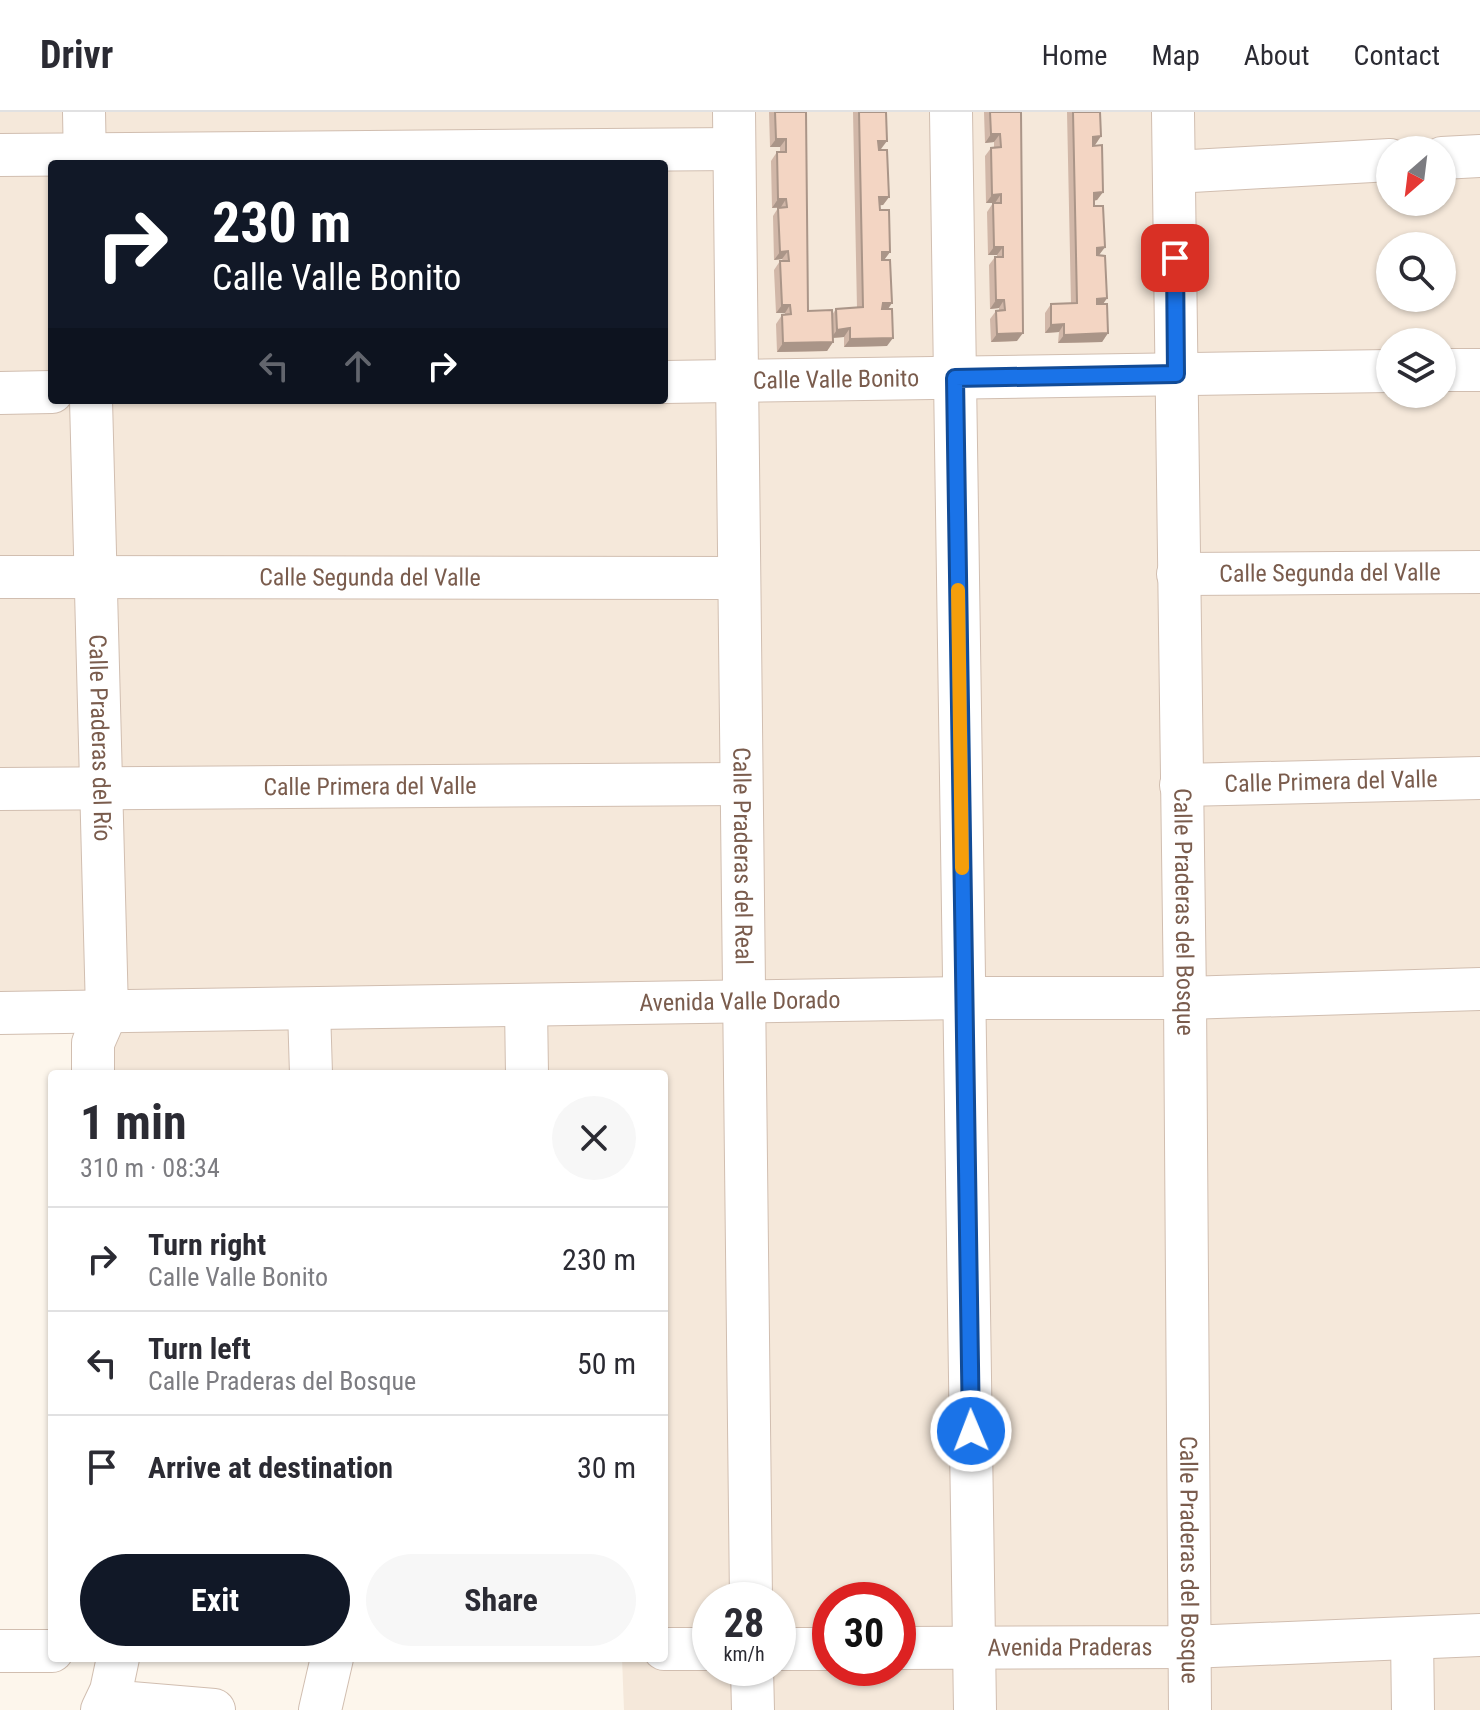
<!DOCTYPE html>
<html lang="en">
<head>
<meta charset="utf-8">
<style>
	:root { --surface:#fff; --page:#f7f7f7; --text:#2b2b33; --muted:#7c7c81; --line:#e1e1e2; --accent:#111827 }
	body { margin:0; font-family:"Roboto Condensed",sans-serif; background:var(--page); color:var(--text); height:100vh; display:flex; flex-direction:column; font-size:30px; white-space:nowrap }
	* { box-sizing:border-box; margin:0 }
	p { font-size:26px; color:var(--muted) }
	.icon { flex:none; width:44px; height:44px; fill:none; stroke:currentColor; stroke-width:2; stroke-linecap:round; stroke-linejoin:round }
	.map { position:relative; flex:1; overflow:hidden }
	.side { position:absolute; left:48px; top:958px; width:620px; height:592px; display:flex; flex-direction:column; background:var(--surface); border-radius:8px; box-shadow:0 2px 6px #0004 }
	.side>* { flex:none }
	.hud { position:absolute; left:48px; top:48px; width:620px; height:244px; border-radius:8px; box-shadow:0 2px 6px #0004; background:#111827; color:#fff; overflow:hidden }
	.needle { width:52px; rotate:208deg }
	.buttons { position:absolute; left:1376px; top:24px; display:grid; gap:16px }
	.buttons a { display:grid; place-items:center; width:80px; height:80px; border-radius:50%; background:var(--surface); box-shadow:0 2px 6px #0004; font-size:40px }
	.speed { position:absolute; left:692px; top:1470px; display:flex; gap:16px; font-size:40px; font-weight:700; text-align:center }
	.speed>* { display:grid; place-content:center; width:104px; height:104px; border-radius:50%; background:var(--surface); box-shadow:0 2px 6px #0004; line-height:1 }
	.speed small { font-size:20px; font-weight:400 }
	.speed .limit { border:12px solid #d22; background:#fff; color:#111 }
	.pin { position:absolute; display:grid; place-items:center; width:68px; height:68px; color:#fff; margin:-34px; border-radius:16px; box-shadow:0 4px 12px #0006 }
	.me { position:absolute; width:88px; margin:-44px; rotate:359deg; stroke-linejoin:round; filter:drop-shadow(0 0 6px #0008) }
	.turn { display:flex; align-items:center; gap:28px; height:168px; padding:0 32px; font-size:36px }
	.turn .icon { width:104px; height:104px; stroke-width:2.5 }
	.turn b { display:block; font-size:56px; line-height:68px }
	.lanes { display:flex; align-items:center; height:76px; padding:0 32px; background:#0003; justify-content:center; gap:40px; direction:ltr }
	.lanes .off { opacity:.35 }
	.round { display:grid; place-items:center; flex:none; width:84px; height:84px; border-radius:42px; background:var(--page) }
	.headline { display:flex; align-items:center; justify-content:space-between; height:136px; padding:0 32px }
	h1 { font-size:48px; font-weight:700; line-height:60px }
	.action { display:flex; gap:16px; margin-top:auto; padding:16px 32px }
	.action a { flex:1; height:92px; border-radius:48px; background:var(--accent); color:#fff; font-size:32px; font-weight:700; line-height:92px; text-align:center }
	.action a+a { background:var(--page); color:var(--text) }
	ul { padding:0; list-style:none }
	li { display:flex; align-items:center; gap:24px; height:104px; padding:0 32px; border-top:2px solid var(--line) }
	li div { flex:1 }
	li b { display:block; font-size:30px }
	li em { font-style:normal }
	header { display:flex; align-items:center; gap:48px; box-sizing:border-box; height:112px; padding:0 40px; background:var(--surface); border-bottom:2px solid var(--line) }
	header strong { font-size:38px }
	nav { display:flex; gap:44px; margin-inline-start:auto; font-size:28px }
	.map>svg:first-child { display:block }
</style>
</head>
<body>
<header>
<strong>Drivr</strong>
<nav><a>Home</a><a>Map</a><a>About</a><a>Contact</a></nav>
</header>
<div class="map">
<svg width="1480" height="1598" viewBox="0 0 1480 1598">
	<rect width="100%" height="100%" fill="#fdf6ec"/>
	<path fill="#f5e8da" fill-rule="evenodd" d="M0 0H1480V1598H624L622 1546H664V962H77L76 892 0 893ZM1390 38H1442V90H1390ZM52 52H664V288H52ZM1390 134H1442V186H1390ZM1390 230H1442V282H1390ZM710 1488H778V1556H710ZM830 1488H898V1556H830Z"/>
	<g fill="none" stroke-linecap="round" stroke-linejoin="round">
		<defs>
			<g id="minor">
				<path d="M84 0 85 52"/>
				<path id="s1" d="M734 0 751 1488"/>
				<path d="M951 0 975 1598"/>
				<path id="s2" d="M1173 0 1185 886 1190 1598"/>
				<path d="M0 43 734 37"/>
				<path d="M1442 46 1480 44"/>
				<path d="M1174 60 1390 48"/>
				<path d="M1442 258H1480"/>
				<path id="s3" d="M664 270 1390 259"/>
				<path d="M0 281 52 280"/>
				<path id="s4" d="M91 288 107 899 93 931V962"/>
				<path id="s5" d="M1178 462 1480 460"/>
				<path id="s6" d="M0 465 739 466"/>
				<path id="s7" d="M1181 673 1480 666"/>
				<path id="s8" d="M0 677 741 672"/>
				<path d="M526 894 527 962"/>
				<path d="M309 897 311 962"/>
				<path id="s9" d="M0 901 964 886H1185L1480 877"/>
				<path d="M1412 1526 1413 1598"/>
				<path id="s10" d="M898 1536 1189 1535 1480 1523"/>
				<path d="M664 1537H710"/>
				<path d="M778 1537H830"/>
				<path d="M0 1539H52"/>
				<path d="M752 1556 753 1598"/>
				<path d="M107 1589 214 1598"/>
				<path d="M102 1598 111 1579 118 1546"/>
				<path d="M320 1598 332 1546"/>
			</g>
		</defs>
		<use href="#minor" stroke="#d1beb0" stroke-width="44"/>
		<use href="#minor" stroke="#fff" stroke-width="42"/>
	</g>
	<g fill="#d1b7a8">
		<path d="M769 0H806L808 199 832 203 836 197 857 196 853 0H886L881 37H879L889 85 883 93H879L880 98 890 140 884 148 888 197 887 234 844 235V225L833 226V230L827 239 777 240 776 212 782 203H785V201H776L774 158 780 149H783L782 147 774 148 773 104 778 96H781H772L771 49 777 40H780V35H770Z"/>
		<path d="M984 0H1021L1017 229 991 230 990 207 996 199H999V196L990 197 989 153 995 145H997V143H988L987 100 993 91H995H986L985 44 991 36H994V30L985 31Z"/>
		<path d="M1067 0H1100L1101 24 1095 33H1093L1103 80 1097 88 1094 89V94L1105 135 1099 143 1107 186 1103 192 1108 221 1102 230 1058 231 1059 220 1045 221V201L1051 192 1071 191Z"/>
	</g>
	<g fill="#aa9588">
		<path d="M991 22H1000L994 30 985 31Z"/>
		<path d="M1101 24 1095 33H1087L1093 25Z"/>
		<path d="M776 27H786L780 35H770Z"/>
		<path d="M878 29H887L881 37 872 38Z"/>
		<path d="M1103 80 1097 88 1088 89 1094 81Z"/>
		<path d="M1001 82 995 91H986L992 83Z"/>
		<path d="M879 85H889L883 93 873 94Z"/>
		<path d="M778 87H786L781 95 772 96Z"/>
		<path d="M994 135H1003L997 143H988Z"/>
		<path d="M1105 135 1099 143 1091 144 1097 136Z"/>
		<path d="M788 139 782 147 774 148 780 140Z"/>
		<path d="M882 140H890L884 148H877Z"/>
		<path d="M1107 186 1101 195H1091L1097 187Z"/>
		<path d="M996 188H1004L999 196 990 197Z"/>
		<path d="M883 191H892L886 200H877Z"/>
		<path d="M782 193H790L785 201H776Z"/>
		<path d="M1064 212 1059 220 1045 221 1051 213Z"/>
		<path d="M850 216 844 225 831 226 837 218Z"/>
		<path d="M1023 221 1017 229 991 230 997 222Z"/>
		<path d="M1108 221 1102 230 1058 231 1064 223Z"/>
		<path d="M893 226 887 234 844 235 850 227Z"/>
		<path d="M833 230 827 239 777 240 783 231Z"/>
	</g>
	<g fill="#f3d5c3" stroke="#aa9588" stroke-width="2">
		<path d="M775 0H806L808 199 832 198 833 230 783 231 782 203 791 202 790 193H782L780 149H789L788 139 780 140 778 96 787 95 786 87H778L777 40H786V27H776Z"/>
		<path d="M859 0H886L887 29H878L879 38H887L889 85H879L880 98H889L890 140H882V148H890L892 191H883L882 197H892L893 226 850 227V216L837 218 836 197 863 195Z"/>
		<path d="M990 0H1021L1023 221 997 222 996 199 1005 198 1004 188H996L995 145H1003V135H994L993 91H1001V82L992 83 991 36 1001 35 1000 22H991Z"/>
		<path d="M1073 0H1100L1101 24 1093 25V34L1102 33 1103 80 1094 81V94H1103L1105 135 1097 136V143L1105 144 1107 186 1097 187V192H1107L1108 221 1064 223V212L1051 213V192L1077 191Z"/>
	</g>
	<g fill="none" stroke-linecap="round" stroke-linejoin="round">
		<defs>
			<path id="route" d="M971 1319 955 266 1176 262 1175 146"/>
		</defs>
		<use href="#route" stroke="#114b97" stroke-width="20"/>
		<use href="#route" stroke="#1a73e8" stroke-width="14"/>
		<path stroke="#f59e0b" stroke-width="14" d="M958 478 962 756"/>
	</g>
	<g text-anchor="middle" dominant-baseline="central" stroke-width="7" stroke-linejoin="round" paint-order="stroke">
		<g font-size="24" fill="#7a5c4d" stroke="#fffaf3">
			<text stroke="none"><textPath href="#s3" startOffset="172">Calle Valle Bonito</textPath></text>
			<text stroke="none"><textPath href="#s5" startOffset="152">Calle Segunda del Valle</textPath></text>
			<text stroke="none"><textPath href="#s6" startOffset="370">Calle Segunda del Valle</textPath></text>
			<text stroke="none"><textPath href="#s4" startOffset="338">Calle Praderas del Río</textPath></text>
			<text stroke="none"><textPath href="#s7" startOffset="150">Calle Primera del Valle</textPath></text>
			<text stroke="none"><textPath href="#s8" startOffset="370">Calle Primera del Valle</textPath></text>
			<text stroke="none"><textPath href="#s1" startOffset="744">Calle Praderas del Real</textPath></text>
			<text stroke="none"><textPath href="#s2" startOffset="800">Calle Praderas del Bosque</textPath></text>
			<text stroke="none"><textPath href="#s9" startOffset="740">Avenida Valle Dorado</textPath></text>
			<text stroke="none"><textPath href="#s2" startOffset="1448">Calle Praderas del Bosque</textPath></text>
			<text stroke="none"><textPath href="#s10" startOffset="172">Avenida Praderas</textPath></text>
		</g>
	</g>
</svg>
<div class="buttons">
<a><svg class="needle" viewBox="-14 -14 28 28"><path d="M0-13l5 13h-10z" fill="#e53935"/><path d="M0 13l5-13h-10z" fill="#7c7c81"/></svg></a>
<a><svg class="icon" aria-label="search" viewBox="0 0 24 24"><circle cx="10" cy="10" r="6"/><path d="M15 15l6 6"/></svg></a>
<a><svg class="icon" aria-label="layers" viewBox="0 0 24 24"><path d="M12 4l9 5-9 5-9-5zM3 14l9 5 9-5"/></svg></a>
</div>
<div class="speed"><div>28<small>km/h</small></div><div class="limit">30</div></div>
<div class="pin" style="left:1175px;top:146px;background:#d93025"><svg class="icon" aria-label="arrive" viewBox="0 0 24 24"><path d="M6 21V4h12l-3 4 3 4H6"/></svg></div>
<svg class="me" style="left:971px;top:1319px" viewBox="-20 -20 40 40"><circle r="17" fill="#1a73e8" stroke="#fff" stroke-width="3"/><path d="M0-11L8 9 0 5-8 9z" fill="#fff"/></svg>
<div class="hud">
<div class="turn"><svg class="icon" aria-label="right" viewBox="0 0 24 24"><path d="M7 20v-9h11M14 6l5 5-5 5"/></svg><div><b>230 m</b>Calle Valle Bonito</div></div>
<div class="lanes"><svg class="icon off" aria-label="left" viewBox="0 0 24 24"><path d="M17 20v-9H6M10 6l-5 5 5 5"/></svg><svg class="icon off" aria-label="ahead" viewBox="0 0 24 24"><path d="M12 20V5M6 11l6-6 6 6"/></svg><svg class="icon" aria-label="right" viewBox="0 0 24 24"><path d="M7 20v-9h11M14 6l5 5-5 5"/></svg></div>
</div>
<section class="side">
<div class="headline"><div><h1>1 min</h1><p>310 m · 08:34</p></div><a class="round"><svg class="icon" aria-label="close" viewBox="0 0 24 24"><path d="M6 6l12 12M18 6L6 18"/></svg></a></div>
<ul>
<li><svg class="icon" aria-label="right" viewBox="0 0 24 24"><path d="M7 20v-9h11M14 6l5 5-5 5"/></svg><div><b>Turn right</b><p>Calle Valle Bonito</p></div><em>230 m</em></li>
<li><svg class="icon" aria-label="left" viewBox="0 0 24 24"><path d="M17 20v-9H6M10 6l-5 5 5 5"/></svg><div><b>Turn left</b><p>Calle Praderas del Bosque</p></div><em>50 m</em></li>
<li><svg class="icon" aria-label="arrive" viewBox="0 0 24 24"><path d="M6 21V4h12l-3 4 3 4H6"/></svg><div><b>Arrive at destination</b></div><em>30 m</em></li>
</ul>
<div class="action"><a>Exit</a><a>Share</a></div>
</section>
</div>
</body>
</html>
